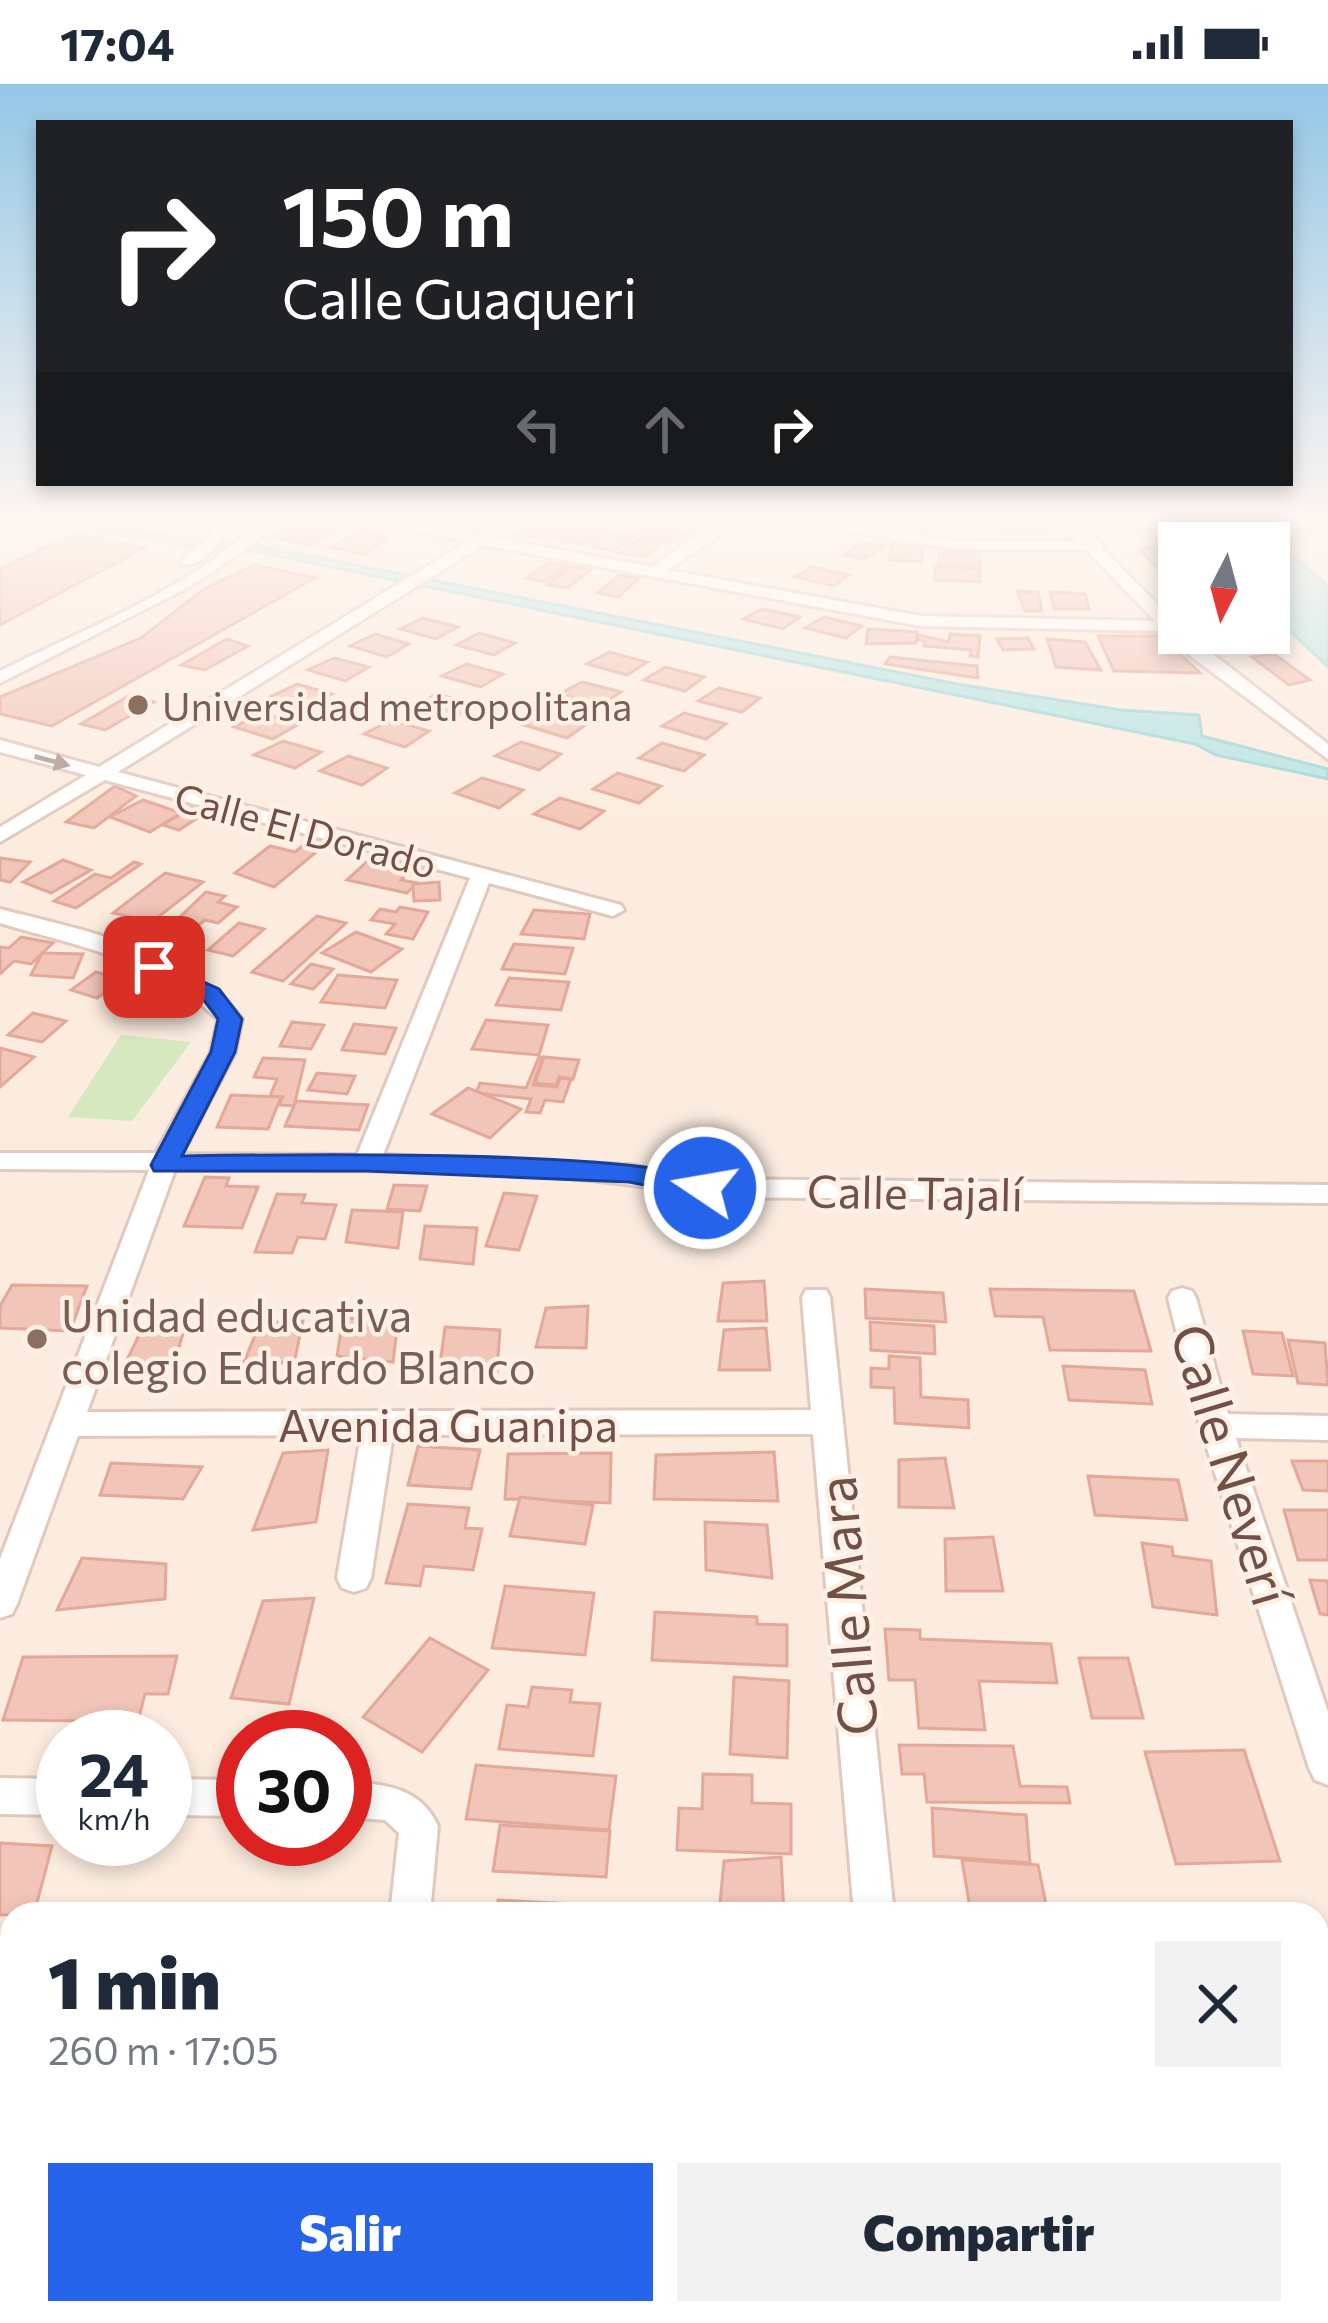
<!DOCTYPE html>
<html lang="es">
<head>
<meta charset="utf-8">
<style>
	:root { --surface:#fff; --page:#f2f2f3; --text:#1f2937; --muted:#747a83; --accent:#2563eb }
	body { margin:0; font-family:Commissioner,sans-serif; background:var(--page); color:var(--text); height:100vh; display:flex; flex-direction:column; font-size:45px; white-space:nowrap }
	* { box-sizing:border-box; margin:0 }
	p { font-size:39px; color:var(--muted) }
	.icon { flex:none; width:66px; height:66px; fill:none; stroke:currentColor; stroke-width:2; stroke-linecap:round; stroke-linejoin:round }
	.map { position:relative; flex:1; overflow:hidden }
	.details { position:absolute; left:0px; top:1818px; width:1329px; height:423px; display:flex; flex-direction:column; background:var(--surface); border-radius:36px 36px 0 0; box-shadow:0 6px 18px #0003 }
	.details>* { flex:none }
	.hud { position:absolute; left:36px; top:36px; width:1257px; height:366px; border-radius:0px; box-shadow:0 6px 18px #0003; background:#202124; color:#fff; overflow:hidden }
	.needle { width:78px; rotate:186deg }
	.tools { position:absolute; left:1158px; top:438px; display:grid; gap:24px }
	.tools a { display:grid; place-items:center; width:132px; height:132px; border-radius:0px; background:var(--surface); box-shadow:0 6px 18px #0003; font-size:60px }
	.speed { position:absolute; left:36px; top:1626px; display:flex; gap:24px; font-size:60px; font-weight:700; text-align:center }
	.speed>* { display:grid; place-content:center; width:156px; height:156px; border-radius:50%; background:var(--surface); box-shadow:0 6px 18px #0003; line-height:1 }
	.speed small { font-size:30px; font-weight:400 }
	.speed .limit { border:18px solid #d22; background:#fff; color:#111 }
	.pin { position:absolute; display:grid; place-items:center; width:102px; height:102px; color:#fff; margin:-51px; border-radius:24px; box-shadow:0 6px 18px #0006 }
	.me { position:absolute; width:132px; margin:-66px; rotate:282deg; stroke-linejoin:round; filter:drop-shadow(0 0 9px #0008) }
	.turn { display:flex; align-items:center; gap:42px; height:252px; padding:0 48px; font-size:54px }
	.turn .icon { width:156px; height:156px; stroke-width:2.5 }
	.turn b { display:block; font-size:84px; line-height:102px }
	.lanes { display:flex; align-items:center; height:114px; padding:0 48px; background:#0003; justify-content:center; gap:60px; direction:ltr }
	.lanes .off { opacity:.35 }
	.round { display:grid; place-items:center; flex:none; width:126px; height:126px; border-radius:0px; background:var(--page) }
	.summary { display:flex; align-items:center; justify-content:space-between; height:204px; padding:0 48px }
	h1 { font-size:72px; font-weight:800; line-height:90px }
	.button { display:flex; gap:24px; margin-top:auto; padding:24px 48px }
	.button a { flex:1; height:138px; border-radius:0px; background:var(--accent); color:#fff; font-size:48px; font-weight:800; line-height:138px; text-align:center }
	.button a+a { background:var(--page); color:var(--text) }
	.status { display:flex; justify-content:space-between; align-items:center; height:84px; padding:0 60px; background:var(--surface); direction:ltr }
	.status svg { height:33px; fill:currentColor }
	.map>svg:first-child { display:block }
</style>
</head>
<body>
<div class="status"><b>17:04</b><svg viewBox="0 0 49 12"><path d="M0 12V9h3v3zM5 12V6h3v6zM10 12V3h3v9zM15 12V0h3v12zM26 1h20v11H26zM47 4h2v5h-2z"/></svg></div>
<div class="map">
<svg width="1328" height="2239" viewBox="0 0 1328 2239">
	<rect width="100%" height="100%" fill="#fcecdf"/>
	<path fill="#d6e8be" d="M121 951 191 958 132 1037 68 1033Z"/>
	<g fill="#b4e4e4" stroke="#9bd6d6" stroke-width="3">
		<path d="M65 439 271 464 957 600 1121 626 1199 631 1202 652 1328 685V695L1216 671 1195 660 257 468 187 462Z"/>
		<path d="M1171 439H1253L1328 502V583L1269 527V459H1192Z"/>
	</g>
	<g fill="#f1c5b7" stroke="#e3a898" stroke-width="3">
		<path d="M299 439H337L346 441 308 461 272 453Z"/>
		<path d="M538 439H566L540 455 515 451Z"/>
		<path d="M573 439H608L581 460 552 455Z"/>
		<path d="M660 439H683L699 441 687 451 668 448 674 452 667 458 641 455Z"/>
		<path d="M1001 439H1040L1049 448 1009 450Z"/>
		<path d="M360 447 388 452 365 471 330 463Z"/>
		<path d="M602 447 636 451 615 467 583 461Z"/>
		<path d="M74 450 144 464 0 541V485Z"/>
		<path d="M640 455 663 458 645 473 619 469Z"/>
		<path d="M861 458 886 462 864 475 845 471Z"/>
		<path d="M893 458 924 466 921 478 889 476Z"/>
		<path d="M1153 464 1167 476 1179 477V506L1139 465Z"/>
		<path d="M967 467 980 468V484L939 482V469Z"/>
		<path d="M548 479 567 482 545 498 526 494Z"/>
		<path d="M254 481 315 494 52 642 0 630V613L141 554 204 505Z"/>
		<path d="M571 482 591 486 567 504 547 501Z"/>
		<path d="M812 483 849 491 834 502 795 493Z"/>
		<path d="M935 483 980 485V498L935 496Z"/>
		<path d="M619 491 639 494 618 513 597 509Z"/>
		<path d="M1017 507 1038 508 1042 527H1025Z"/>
		<path d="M1050 508 1085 510 1089 525H1054Z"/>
		<path d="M762 525 800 533 783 545 743 535Z"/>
		<path d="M824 533 862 542 846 554 805 544Z"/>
		<path d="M423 534 458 543 436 555 400 545Z"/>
		<path d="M868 545 917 548 916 559 866 560Z"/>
		<path d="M479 549 515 559 494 571 456 561Z"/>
		<path d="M375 550 409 560 387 573 350 562Z"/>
		<path d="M950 550 980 552 978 573 970 572 971 566 924 562 925 557 918 556 919 551 949 558Z"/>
		<path d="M1098 552H1161L1200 589 1114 587Z"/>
		<path d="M1028 554 1034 565 1003 566 997 555Z"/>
		<path d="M227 555 248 562 205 586 181 581Z"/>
		<path d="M1047 555 1085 558 1101 586 1056 583Z"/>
		<path d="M609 568 647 578 627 591 587 580Z"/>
		<path d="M1274 570 1310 596 1289 601 1252 573Z"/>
		<path d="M890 573 977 582 978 594 885 580Z"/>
		<path d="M334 574 369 583 345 597 308 586Z"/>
		<path d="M466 580 503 590 481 603 442 592Z"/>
		<path d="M665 583 704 593 685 607 644 596Z"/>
		<path d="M582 598 621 608 601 622 559 610Z"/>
		<path d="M297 600 332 610 308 624 270 613Z"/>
		<path d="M719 604 760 614 742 628 698 617Z"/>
		<path d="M132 610 154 618 105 646 81 640Z"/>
		<path d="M437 610 474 621 451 635 411 623Z"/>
		<path d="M548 628 588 639 567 654 524 641Z"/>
		<path d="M262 629 299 640 273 655 234 643Z"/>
		<path d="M684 629 726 640 706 655 662 642Z"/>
		<path d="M391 636 429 647 405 663 364 650Z"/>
		<path d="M283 657 321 668 295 684 254 671Z"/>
		<path d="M521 658 561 670 539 686 495 672Z"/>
		<path d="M662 659 704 671 684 687 639 674Z"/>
		<path d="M348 672 387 684 362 701 320 687Z"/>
		<path d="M618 689 661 702 639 719 593 705Z"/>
		<path d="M482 694 523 706 499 724 455 709Z"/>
		<path d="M115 702 136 712 94 744 66 738Z"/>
		<path d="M560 714 604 727 580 745 534 730Z"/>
		<path d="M143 716 181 729 150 748 110 733Z"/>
		<path d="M192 723 208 727 179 746 163 741Z"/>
		<path d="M310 756 326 760 274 803 235 789 270 762 295 768Z"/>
		<path d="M374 771 420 780 416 785 430 787 425 793 407 789 401 796 417 799 407 809 347 796Z"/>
		<path d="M0 774 30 778 10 798 0 796Z"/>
		<path d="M63 776 91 786 51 809 23 798Z"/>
		<path d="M134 778 141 780 76 824 54 817 95 790 111 794Z"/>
		<path d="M165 789 203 798 152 838 113 829Z"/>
		<path d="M439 798 440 816 414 817 413 800Z"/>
		<path d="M206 808 225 812 218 818 237 823 218 839 205 836 177 859 158 854Z"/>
		<path d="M400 823 428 828 413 855 386 850 395 840 371 836 380 825 396 828Z"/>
		<path d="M534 826 590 830 584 855 521 850Z"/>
		<path d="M317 832 346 839 283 897 252 888Z"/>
		<path d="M239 839 264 845 233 872 208 866Z"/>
		<path d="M356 848 402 865 371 888 322 869Z"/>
		<path d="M21 853 53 859 31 880 14 877 0 890V863L9 864Z"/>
		<path d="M514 860 573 864 565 890 502 885Z"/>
		<path d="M42 869 83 870 73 894 31 891Z"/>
		<path d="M311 880 333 885 313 905 291 900Z"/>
		<path d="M127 886 143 891 131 900 120 897 97 914 71 906 96 888 117 894Z"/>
		<path d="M338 891 397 896 385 924 321 918Z"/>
		<path d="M509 894 569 898 561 926 496 921Z"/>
		<path d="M33 929 66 937 42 958 8 951Z"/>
		<path d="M486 936 548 941 539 971 472 965Z"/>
		<path d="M292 938 324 941 311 965 280 962Z"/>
		<path d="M354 940 396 944 385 970 342 966Z"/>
		<path d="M0 964 34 973 0 1003Z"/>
		<path d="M539 973H543L533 1001 557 1003 560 994 571 995 563 1018 545 1016 540 1029 526 1028 531 1015 476 1009 480 999 526 1004Z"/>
		<path d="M544 973 579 976 573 995 559 993 556 1001 535 999Z"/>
		<path d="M263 974 305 976 294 1022 279 1021 283 1013 270 1012 277 995 254 993Z"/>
		<path d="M317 989 355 992 347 1010 308 1006Z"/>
		<path d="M468 1004 521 1025 490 1054 432 1030Z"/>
		<path d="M231 1011 281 1013 268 1045 217 1043Z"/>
		<path d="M296 1017 368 1021 359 1046 285 1042Z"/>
		<path d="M205 1093 229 1094 226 1102 258 1103 242 1144 184 1142Z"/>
		<path d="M394 1101 427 1102 420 1127 387 1125Z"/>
		<path d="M504 1109 537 1112 519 1166 486 1162Z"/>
		<path d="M277 1110 305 1111 302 1119 336 1121 325 1155 298 1153 292 1169 255 1168Z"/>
		<path d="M352 1126 403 1128 398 1164 346 1158Z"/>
		<path d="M425 1142 477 1144 473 1180 420 1175Z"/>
		<path d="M764 1197 767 1237H718L723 1199Z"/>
		<path d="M12 1201 87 1202 70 1247 0 1244V1222Z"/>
		<path d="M865 1205 943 1209 946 1238 866 1234Z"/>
		<path d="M990 1205 1134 1207 1151 1267 1050 1266 1043 1233 995 1232Z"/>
		<path d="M588 1222 586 1264 536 1263 546 1224Z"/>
		<path d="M343 1234 398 1236 393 1278 337 1272Z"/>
		<path d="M303 1237 294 1279 244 1278 260 1239Z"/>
		<path d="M870 1238 934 1242 935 1270 871 1266Z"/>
		<path d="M185 1243 172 1286H122L142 1245Z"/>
		<path d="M445 1243 500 1246 497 1287 440 1281Z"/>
		<path d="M766 1244 770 1286H719L724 1246Z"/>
		<path d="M1243 1247 1282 1249 1293 1292 1253 1290Z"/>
		<path d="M1288 1256 1325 1259 1328 1301 1298 1299Z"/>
		<path d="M889 1272 920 1274 921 1313 968 1316 969 1344 895 1339 894 1304 871 1303V1284L889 1285Z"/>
		<path d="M1063 1282 1145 1286 1152 1320 1069 1316Z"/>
		<path d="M418 1362 480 1366 471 1405 408 1401Z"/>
		<path d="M328 1366 316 1438 253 1446 283 1369Z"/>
		<path d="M774 1368 778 1417 654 1415 656 1371Z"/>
		<path d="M611 1369 610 1419 505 1415 508 1370Z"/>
		<path d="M945 1374 954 1424 899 1423V1376Z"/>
		<path d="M1292 1377H1328V1407L1303 1406Z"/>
		<path d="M111 1379 202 1383 183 1415 100 1411Z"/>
		<path d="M1088 1392 1178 1396 1187 1436 1095 1431Z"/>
		<path d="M520 1413 593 1421 585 1460 510 1452Z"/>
		<path d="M408 1420 469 1424 465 1444 482 1445 473 1486 424 1482 420 1502 386 1499Z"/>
		<path d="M1284 1426H1328V1476H1298Z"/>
		<path d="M705 1438 767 1441 772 1494 706 1486Z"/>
		<path d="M993 1453 1003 1507H946L945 1455Z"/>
		<path d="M1142 1459 1172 1463 1173 1472 1211 1477 1217 1531 1153 1523Z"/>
		<path d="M82 1474 166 1480 165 1515 57 1526Z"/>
		<path d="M1310 1496 1328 1497V1531L1320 1530Z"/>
		<path d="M505 1502 594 1509 585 1571 492 1564Z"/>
		<path d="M314 1514 289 1620 231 1614 263 1517Z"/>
		<path d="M655 1528 757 1533V1540L787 1541V1582L652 1576Z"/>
		<path d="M885 1545 920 1546V1555L1051 1560 1057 1599 979 1597 985 1646 919 1644 915 1596H889Z"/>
		<path d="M430 1554 488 1586 422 1668 363 1633Z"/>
		<path d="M177 1572 168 1610H145L134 1653H86L91 1637 3 1636 23 1573Z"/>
		<path d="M1079 1574H1128L1143 1634H1092Z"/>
		<path d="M734 1593 789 1597 787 1674 730 1670Z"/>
		<path d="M532 1603 572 1606 570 1618 600 1620 593 1672 499 1665 507 1621 528 1623Z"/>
		<path d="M899 1661 1013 1662 1020 1702 1067 1703 1070 1719 927 1718 924 1690H902Z"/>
		<path d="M1244 1666 1280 1777 1176 1780 1145 1668Z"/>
		<path d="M476 1681 616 1692 609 1746 466 1735Z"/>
		<path d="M703 1690 752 1691V1719L791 1720V1770L677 1766 679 1724 702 1725Z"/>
		<path d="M932 1724 1026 1731 1030 1779 934 1772Z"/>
		<path d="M500 1741 610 1747 606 1793 493 1787Z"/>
		<path d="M0 1759 52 1762 34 1830 0 1831Z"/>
		<path d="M781 1773 784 1830H719L724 1777Z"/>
		<path d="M962 1776 1038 1781 1048 1830H971Z"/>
		<path d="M498 1816 574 1820 573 1830H497Z"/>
		<path d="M1328 1963V2051L1317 2050V1964Z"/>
		<path d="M0 1977H12V2044L0 2043Z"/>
		<path d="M1003 2229H1041L1042 2239H1004Z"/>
	</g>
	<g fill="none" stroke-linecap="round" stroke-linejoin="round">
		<defs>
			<g id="street">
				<path d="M219 439H233C220 457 205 482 182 481V475L204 459Z"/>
				<path d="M257 439H272L251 462 187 504 0 599V587C86 544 187 507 257 439Z"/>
				<path d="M379 439H409L478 452 499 439H516L494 454 652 483 706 444 739 439 668 486 921 532 1155 537 1086 465H956L795 439H831L956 457H1078L1062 439H1077L1101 458 1102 464 1174 537H1179V549H1186L1328 660V675L1184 567 1165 547 921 542 483 461 118 688 621 821 624 826 613 832 489 799 383 1071 629 1081 705 1095 1328 1101V1119L705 1113C537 1079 347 1087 175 1086L87 1328 811 1326 802 1213 806 1206H826L830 1213 894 1830H854L813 1350 393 1351 371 1494 366 1504 354 1508 342 1504 337 1494 361 1351 78 1352 17 1520 12 1530 0 1534V1475L149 1086 0 1085V1069H156L211 968 218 936C161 876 76 862 0 839V825C81 846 187 865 242 935L235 968 182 1070 357 1071 470 794 105 696 0 758V743L86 691 0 668V656L99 683 467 458Z"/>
				<path d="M1182 1204 1192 1207 1196 1214 1228 1330 1328 1332V1356L1236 1354 1328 1628V1701L1315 1696 1309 1684 1200 1342 1168 1214 1172 1207Z"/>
				<path d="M0 1694 63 1695V1731L0 1730Z"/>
				<path d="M165 1695 243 1696V1732L165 1731Z"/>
				<path d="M345 1697C384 1701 420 1702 438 1742L430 1830H390L399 1749 385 1736 345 1733Z"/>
				<rect x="1317" y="2157" width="11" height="46"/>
				<path d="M326 2229H374L373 2239H325Z"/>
				<path d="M888 2229H936L937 2239H889Z"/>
			</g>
		</defs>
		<use href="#street" stroke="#e1c9be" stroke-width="6"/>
		<use href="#street" fill="#fff" fill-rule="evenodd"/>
	</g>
	<defs><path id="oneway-solid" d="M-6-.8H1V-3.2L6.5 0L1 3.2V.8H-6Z" transform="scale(3)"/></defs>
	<use fill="#aa9691" href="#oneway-solid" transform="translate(52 677) rotate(15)"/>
	<linearGradient id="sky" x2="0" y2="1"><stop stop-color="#93c7e6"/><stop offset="0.58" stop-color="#fef6f1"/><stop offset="1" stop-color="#fef6f1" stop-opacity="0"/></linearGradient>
	<rect width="1328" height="752" fill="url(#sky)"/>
	<path fill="#2563eb" stroke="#184099" stroke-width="3" d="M154 876 219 905 242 935 235 968 182 1072C257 1071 683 1063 718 1104L705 1113 629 1098 367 1087H154L151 1081 211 968 218 935 203 915 146 888 143 883Z"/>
	<g fill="#8d6e63" stroke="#fff0e5" stroke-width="4.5">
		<circle cx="138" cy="621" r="12"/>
		<circle cx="37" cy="1255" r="12"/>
	</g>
	<g text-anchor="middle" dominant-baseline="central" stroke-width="9" stroke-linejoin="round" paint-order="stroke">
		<g font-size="39" fill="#785e54" stroke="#fff0e5" text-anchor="start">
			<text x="162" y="621">Universidad metropolitana</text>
		</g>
		<g font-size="39" fill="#715047" stroke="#fff0e5">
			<text transform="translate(306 745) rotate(15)">Calle El Dorado</text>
		</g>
		<g font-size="45" fill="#715047" stroke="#fff0e5">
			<text transform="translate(915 1107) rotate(1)">Calle Tajalí</text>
			<text x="448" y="1339">Avenida Guanipa</text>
		</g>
		<g font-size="45" fill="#785e54" stroke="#fff0e5" text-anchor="start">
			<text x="61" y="1229">Unidad educativa<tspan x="61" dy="52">colegio Eduardo Blanco</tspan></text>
		</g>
		<g font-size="54" fill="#715047" stroke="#fff0e5">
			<text transform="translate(1233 1380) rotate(73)">Calle Neverí</text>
			<text transform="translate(845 1522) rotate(-95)">Calle Mara</text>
		</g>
	</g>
</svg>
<div class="tools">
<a><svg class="needle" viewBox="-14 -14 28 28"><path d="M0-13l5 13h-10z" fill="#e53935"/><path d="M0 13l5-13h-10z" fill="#747a83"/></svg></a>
</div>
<div class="speed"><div>24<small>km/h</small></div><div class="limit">30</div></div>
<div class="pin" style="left:154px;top:883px;background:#d93025"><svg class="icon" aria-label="arrive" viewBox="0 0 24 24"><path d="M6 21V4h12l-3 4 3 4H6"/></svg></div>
<svg class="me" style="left:705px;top:1104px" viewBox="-20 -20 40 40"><circle r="17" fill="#2563eb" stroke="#fff" stroke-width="3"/><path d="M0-11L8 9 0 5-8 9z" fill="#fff"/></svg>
<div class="hud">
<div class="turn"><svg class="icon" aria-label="right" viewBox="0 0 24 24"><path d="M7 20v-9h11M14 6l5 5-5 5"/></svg><div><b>150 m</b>Calle Guaqueri</div></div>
<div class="lanes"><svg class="icon off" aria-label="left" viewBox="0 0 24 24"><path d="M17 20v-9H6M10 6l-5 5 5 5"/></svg><svg class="icon off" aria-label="ahead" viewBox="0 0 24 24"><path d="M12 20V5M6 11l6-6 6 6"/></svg><svg class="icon" aria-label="right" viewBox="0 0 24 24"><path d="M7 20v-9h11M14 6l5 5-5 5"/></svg></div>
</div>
<section class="details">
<div class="summary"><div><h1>1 min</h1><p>260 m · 17:05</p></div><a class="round"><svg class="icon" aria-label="close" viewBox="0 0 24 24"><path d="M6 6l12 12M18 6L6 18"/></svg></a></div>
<div class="button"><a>Salir</a><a>Compartir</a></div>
</section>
</div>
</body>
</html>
